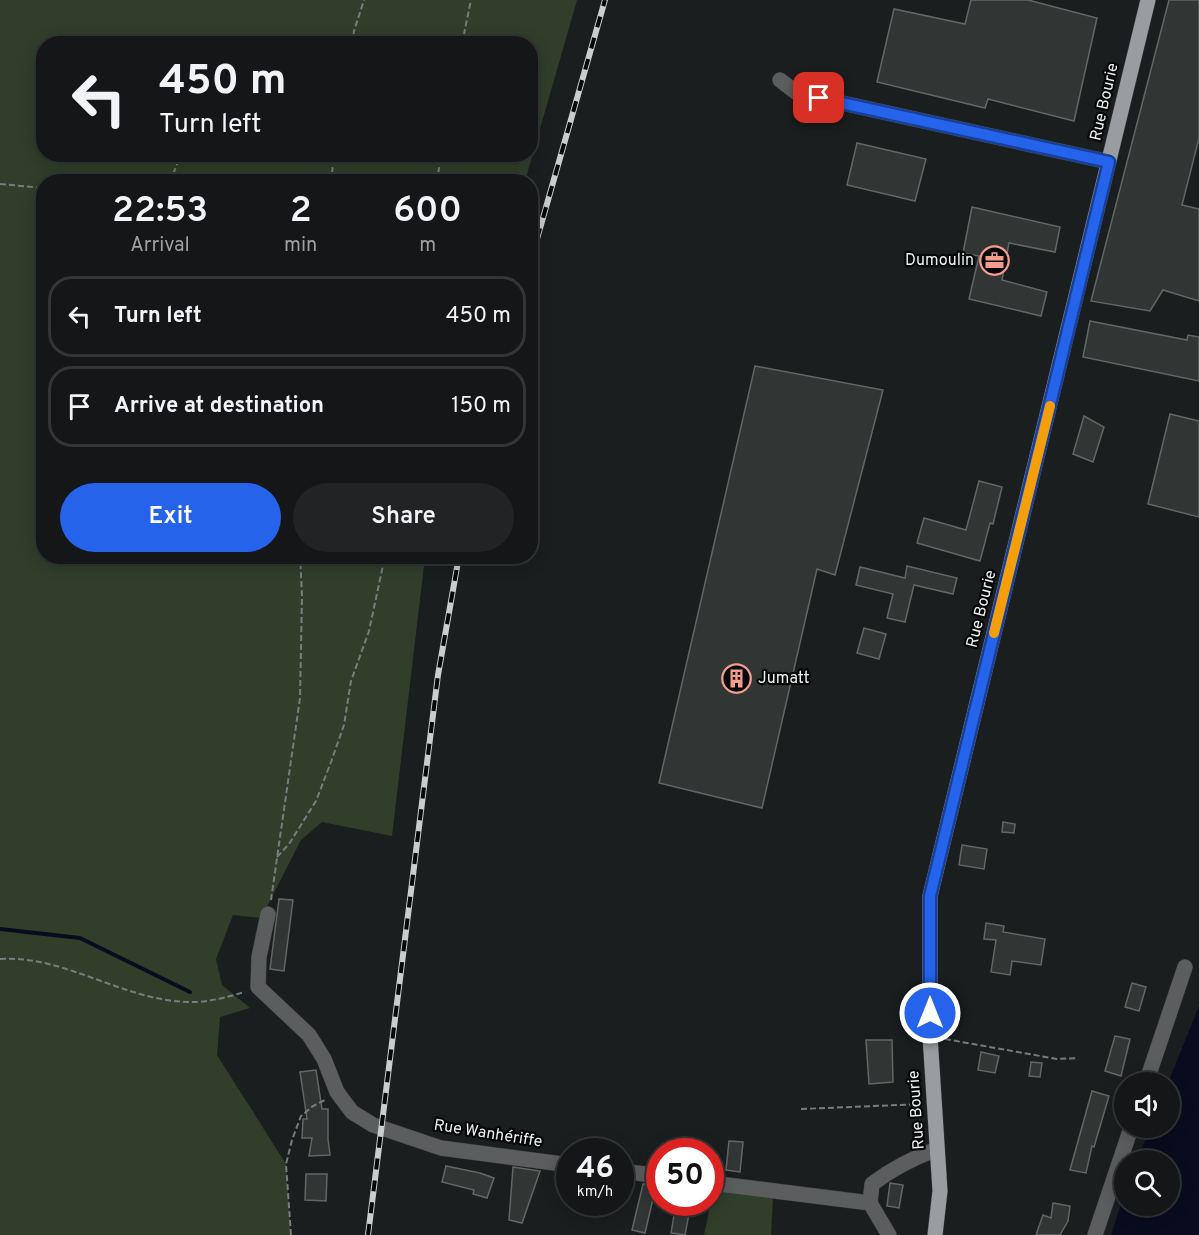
<!DOCTYPE html>
<html lang="en">
<head>
<meta charset="utf-8">
<style>
	:root { --surface:#141617; --page:#212324; --text:#f1f3f6; --muted:#9d9fa1; --line:#333536; --accent:#2563eb }
	body { margin:0; font-family:Overpass,sans-serif; background:var(--page); color:var(--text); height:100vh; display:flex; flex-direction:column; font-size:22px; white-space:nowrap }
	* { box-sizing:border-box; margin:0 }
	p { font-size:20px; color:var(--muted) }
	.icon { flex:none; width:33px; height:33px; fill:none; stroke:currentColor; stroke-width:2; stroke-linecap:round; stroke-linejoin:round }
	.map { position:relative; flex:1; overflow:hidden }
	.sheet { position:absolute; left:36px; top:174px; width:502px; height:390px; display:flex; flex-direction:column; background:var(--surface); border-radius:24px; box-shadow:0 3px 15px #0003,0 0 0 2px var(--line) }
	.sheet>* { flex:none }
	.top-card { position:absolute; left:36px; top:36px; width:502px; height:126px; border-radius:24px; box-shadow:0 3px 15px #0003,0 0 0 2px var(--line); background:#141617; color:var(--text); overflow:hidden }
	.controls { position:absolute; left:1114px; top:1072px; display:grid; gap:12px }
	.controls a { display:grid; place-items:center; width:66px; height:66px; border-radius:50%; background:var(--surface); box-shadow:0 3px 15px #0003,0 0 0 2px var(--line); font-size:30px }
	.speed { position:absolute; left:556px; top:1138px; display:flex; gap:12px; font-size:30px; font-weight:700; text-align:center }
	.speed>* { display:grid; place-content:center; width:78px; height:78px; border-radius:50%; background:var(--surface); box-shadow:0 3px 15px #0003,0 0 0 2px var(--line); line-height:1 }
	.speed small { font-size:15px; font-weight:400 }
	.speed .limit { border:9px solid #d22; background:#fff; color:#111 }
	.pin { position:absolute; display:grid; place-items:center; width:51px; height:51px; color:#fff; margin:-26px; border-radius:12px; box-shadow:0 3px 9px #0006 }
	.me { position:absolute; width:66px; margin:-33px; rotate:0deg; stroke-linejoin:round; filter:drop-shadow(0 0 4px #0008) }
	.turn { display:flex; align-items:center; gap:21px; height:126px; padding:0 24px; font-size:27px }
	.turn .icon { width:78px; height:78px; stroke-width:2.5 }
	.turn b { display:block; font-size:42px; line-height:51px }
	.eta { display:flex; justify-content:space-evenly; align-items:center; height:102px; text-align:center }
	.eta b { font-size:36px; font-weight:600; line-height:42px }
	.primary-button { display:flex; gap:12px; margin-top:auto; padding:12px 24px }
	.primary-button a { flex:1; height:69px; border-radius:36px; background:var(--accent); color:#fff; font-size:24px; font-weight:600; line-height:69px; text-align:center }
	.primary-button a+a { background:var(--page); color:var(--text) }
	ul { padding:0; list-style:none }
	li { display:flex; align-items:center; gap:18px; height:81px; margin:0 12px 9px; padding:0 12px; border:3px solid var(--line); border-radius:24px }
	li div { flex:1 }
	li b { display:block; font-size:22px }
	li em { font-style:normal }
	.map>svg:first-child { display:block }
</style>
</head>
<body>
<div class="map">
<svg width="1199" height="1235" viewBox="0 0 1199 1235">
	<rect width="100%" height="100%" fill="#1a1e1f"/>
	<g fill="#303e2a" fill-rule="evenodd">
		<path d="M0 0H577L525 181 44 182V556L425 557 392 836 322 822 301 840 261 918 233 915 216 959 222 985 250 1008 220 1017 217 1055 286 1164 291 1235H0ZM44 44H531V154H44Z"/>
		<path d="M714 1188 773 1198 771 1235H704Z"/>
	</g>
	<path fill="#090b1f" d="M1199 1006V1235H1111L1125 1192V1206H1170V1161H1137L1150 1128H1170V1083H1168Z"/>
	<g fill="none" stroke-linecap="round" stroke-linejoin="round">
		<path stroke="#090b1f" stroke-width="4" d="M0 929 80 938 190 992"/>
	</g>
	<g fill="#313534" stroke="#626665" stroke-width="1.5">
		<path d="M971 0H1028L1097 18 1074 121 988 99 985 108 877 82 894 9 965 24Z"/>
		<path d="M1169 0H1199V138L1182 205 1199 209V301L1163 290 1150 311 1091 301Z"/>
		<path d="M857 143 926 159 915 201 847 185Z"/>
		<path d="M972 207 1060 227 1055 252 1009 243 1002 280 1047 292 1041 316 969 299 979 256 963 253Z"/>
		<path d="M1090 321 1187 340 1188 335 1199 337V381L1083 357Z"/>
		<path d="M755 366 883 390 835 575 817 569 762 808 659 783Z"/>
		<path d="M1170 414 1199 421V517L1148 504Z"/>
		<path d="M1084 416 1104 427 1093 462 1073 454Z"/>
		<path d="M979 481 1002 487 993 524 990 523 980 561 917 543 924 518 966 530Z"/>
		<path d="M907 566 957 578 953 594 914 585 905 622 887 618 893 594 856 585 860 567 905 578Z"/>
		<path d="M864 628 886 634 879 659 857 653Z"/>
		<path d="M1003 822 1015 824 1014 833 1002 832Z"/>
		<path d="M962 845 987 849 984 869 959 865Z"/>
		<path d="M279 899 293 900 284 971 270 969Z"/>
		<path d="M986 923 1004 926 1003 932 1045 939 1041 965 1012 961 1010 975 991 972 996 940 984 939Z"/>
		<path d="M1132 983 1146 987 1139 1011 1125 1007Z"/>
		<path d="M1115 1036 1130 1039 1121 1076 1105 1071Z"/>
		<path d="M866 1040H892L893 1082 869 1084Z"/>
		<path d="M981 1052 999 1056 995 1073 978 1070Z"/>
		<path d="M1031 1062 1042 1063 1040 1077 1029 1076Z"/>
		<path d="M316 1070 322 1109H328V1139L330 1155 309 1156 312 1138H302L303 1119H307L300 1072Z"/>
		<path d="M1092 1091 1109 1096 1094 1147 1092 1146 1086 1173 1070 1170Z"/>
		<path d="M729 1141 743 1142 740 1172 726 1170Z"/>
		<path d="M446 1166 480 1173 494 1178 487 1198 473 1194 474 1190 442 1182Z"/>
		<path d="M513 1167 540 1171 522 1223 509 1220Z"/>
		<path d="M306 1174H327L326 1201 305 1200Z"/>
		<path d="M890 1183 903 1185 899 1208 887 1206Z"/>
		<path d="M643 1184 656 1186 645 1233 632 1230Z"/>
		<path d="M676 1203H691L685 1235 671 1233Z"/>
		<path d="M1053 1203 1070 1206 1068 1221 1060 1235H1036L1043 1215 1051 1218Z"/>
	</g>
	<g fill="none" stroke-linecap="round" stroke-linejoin="round">
		<defs>
			<g id="minor">
				<path d="M780 80 797 93 1109 162"/>
				<path d="M268 914 259 957 258 987 309 1035 324 1059 337 1092 352 1112 373 1125 441 1148 570 1165"/>
				<path d="M1146 1083 1185 967"/>
				<path d="M621 1171 660 1176"/>
				<path d="M711 1183 870 1203 889 1235"/>
				<path d="M870 1203 872 1184C893 1168 913 1158 937 1149"/>
				<path d="M1095 1235 1131 1128"/>
			</g>
			<path id="major" d="M935 1235 940 1191 930 1036V896L1148 0"/>
		</defs>
		<use href="#minor" stroke="#383b3c" stroke-width="16"/>
		<use href="#major" stroke="#383b3c" stroke-width="16"/>
		<g stroke="#797c7d" stroke-width="2" stroke-dasharray="6 3" stroke-linecap="butt">
			<path d="M352 44 354 31 364 0"/>
			<path d="M462 44 471 0"/>
			<path d="M170 182 181 154"/>
			<path d="M331 182 334 154"/>
			<path d="M437 182 441 154"/>
			<path d="M0 184 44 188"/>
			<path d="M277 857 289 844 316 801 331 762 344 725 351 681 369 631 385 556"/>
			<path d="M271 900 300 698 302 596 300 556"/>
			<path d="M0 959C65 955 122 1000 187 1002 206 1003 227 997 245 992"/>
			<path d="M945 1039 1057 1059 1078 1058"/>
			<path d="M801 1109 921 1104"/>
			<path d="M291 1235 286 1164 292 1140 301 1116 313 1106 325 1100"/>
		</g>
		<use href="#minor" stroke="#5b5d5e" stroke-width="15"/>
		<use href="#major" stroke="#9a9da0" stroke-width="15"/>
		<defs>
			<g id="rail">
				<path d="M531 260 605 0"/>
				<path d="M368 1235 438 675 459 556"/>
			</g>
		</defs>
		<use href="#rail" stroke="#cacdce" stroke-width="6"/>
		<use href="#rail" stroke="#060808" stroke-width="4" stroke-dasharray="11" stroke-linecap="butt"/>
	</g>
	<g fill="none" stroke-linecap="round" stroke-linejoin="round">
		<defs>
			<path id="route" d="M819 98 1109 162 930 896V1013"/>
		</defs>
		<use href="#route" stroke="#184099" stroke-width="15"/>
		<use href="#route" stroke="#2563eb" stroke-width="10"/>
		<path stroke="#f59e0b" stroke-width="10" d="M994 633 1050 406"/>
	</g>
	<defs>
		<symbol id="office-ring" viewBox="-11 -11 22 22"><circle r="9.5" fill="#060808" stroke="#f49d8c" stroke-width="1.5"/><path d="M-6-3h4V-5.5h4V-3h4V5H-6ZM-1-4.5V-3h2v-1.5ZM-6 0V1H6V0Z" fill="#f49d8c"/></symbol>
		<symbol id="building-ring" viewBox="-11 -11 22 22"><circle r="9.5" fill="#060808" stroke="#f49d8c" stroke-width="1.5"/><path d="M-4-6H4V6H1V3H-1V6H-4ZM-2.5-4.3h1.7v1.8h-1.7ZM.8-4.3h1.7v1.8H.8ZM-2.5-1h1.7V.8h-1.7ZM.8-1h1.7V.8H.8Z" fill="#f49d8c"/></symbol>
	</defs>
	<g fill-rule="evenodd">
		<use href="#office-ring" x="978" y="244" width="33" height="33"/>
		<use href="#building-ring" x="720" y="662" width="33" height="33"/>
	</g>
	<g text-anchor="middle" dominant-baseline="central" stroke-width="4.5" stroke-linejoin="round" paint-order="stroke">
		<g font-size="16" fill="#edeff0" stroke="#060808">
			<text transform="translate(1105 102) rotate(-77)">Rue Bourie</text>
			<text transform="translate(982 609) rotate(-76)">Rue Bourie</text>
			<text transform="translate(917 1110) rotate(-94)">Rue Bourie</text>
			<text transform="translate(488 1134) rotate(9)">Rue Wanhériffe</text>
		</g>
		<g font-size="16" fill="#edeff0" stroke="#060808" text-anchor="end">
			<text x="974" y="261">Dumoulin</text>
			<text x="758" y="679" text-anchor="start">Jumatt</text>
		</g>
	</g>
</svg>
<div class="controls">
<a><svg class="icon" aria-label="sound" viewBox="0 0 24 24"><path d="M4 9h4l5-4v14l-5-4H4zM17 9q2 3 0 6"/></svg></a>
<a><svg class="icon" aria-label="search" viewBox="0 0 24 24"><circle cx="10" cy="10" r="6"/><path d="M15 15l6 6"/></svg></a>
</div>
<div class="speed"><div>46<small>km/h</small></div><div class="limit">50</div></div>
<div class="pin" style="left:819px;top:98px;background:#d93025"><svg class="icon" aria-label="arrive" viewBox="0 0 24 24"><path d="M6 21V4h12l-3 4 3 4H6"/></svg></div>
<svg class="me" style="left:930px;top:1013px" viewBox="-20 -20 40 40"><circle r="17" fill="#2563eb" stroke="#fff" stroke-width="3"/><path d="M0-11L8 9 0 5-8 9z" fill="#fff"/></svg>
<div class="top-card">
<div class="turn"><svg class="icon" aria-label="left" viewBox="0 0 24 24"><path d="M17 20v-9H6M10 6l-5 5 5 5"/></svg><div><b>450 m</b>Turn left</div></div>
</div>
<section class="sheet">
<div class="eta">
<div><b>22:53</b><p>Arrival</p></div>
<div><b>2</b><p>min</p></div>
<div><b>600</b><p>m</p></div>
</div>
<ul>
<li><svg class="icon" aria-label="left" viewBox="0 0 24 24"><path d="M17 20v-9H6M10 6l-5 5 5 5"/></svg><div><b>Turn left</b></div><em>450 m</em></li>
<li><svg class="icon" aria-label="arrive" viewBox="0 0 24 24"><path d="M6 21V4h12l-3 4 3 4H6"/></svg><div><b>Arrive at destination</b></div><em>150 m</em></li>
</ul>
<div class="primary-button"><a>Exit</a><a>Share</a></div>
</section>
</div>
</body>
</html>
